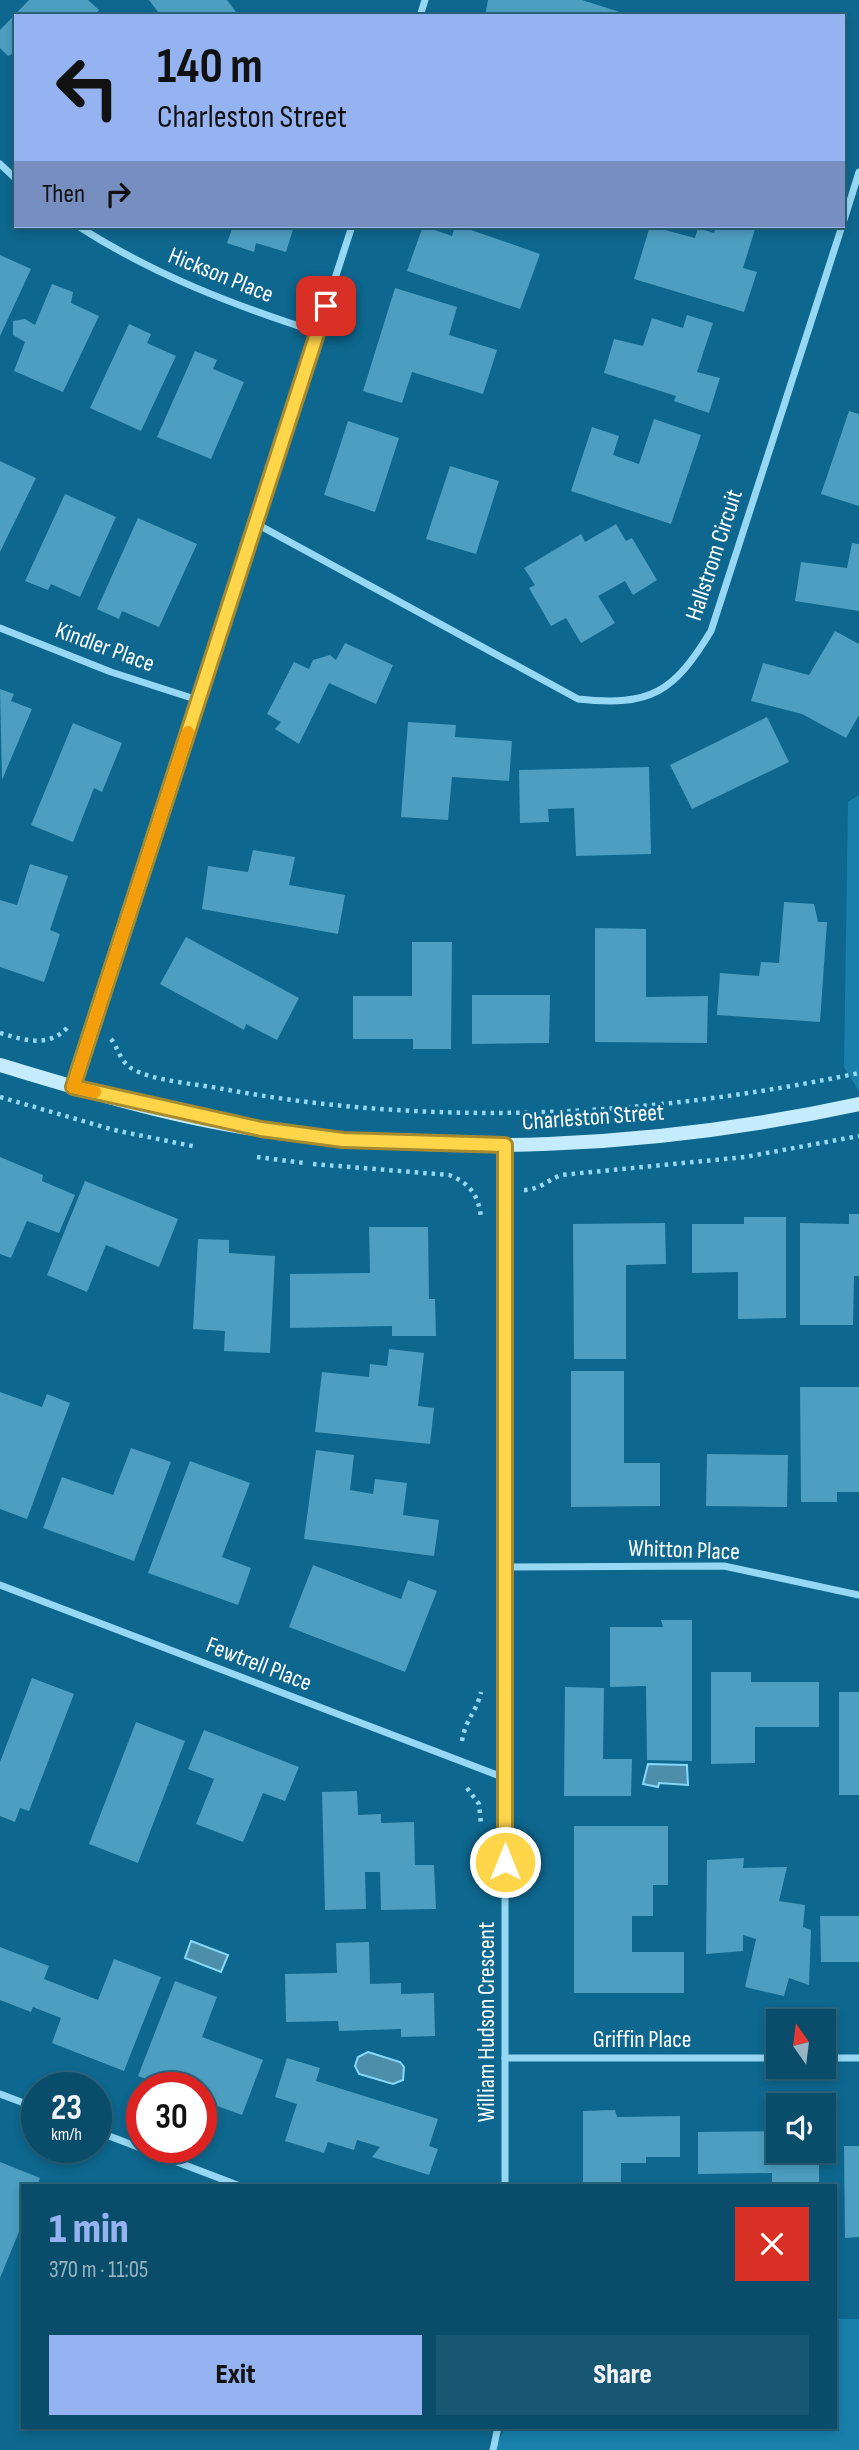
<!DOCTYPE html>
<html lang="en">
<head>
<meta charset="utf-8">
<style>
	:root { --surface:#0a4d6a; --page:#185772; --text:#f1f3f6; --muted:#99b4c1; --line:#2a647e; --accent:#95b2f1 }
	body { margin:0; font-family:"Sofia Sans Condensed",sans-serif; background:var(--page); color:var(--text); height:100vh; display:flex; flex-direction:column; font-size:26px; white-space:nowrap }
	* { box-sizing:border-box; margin:0 }
	p { font-size:23px; color:var(--muted) }
	.icon { flex:none; width:38px; height:38px; fill:none; stroke:currentColor; stroke-width:2; stroke-linecap:round; stroke-linejoin:round }
	.map { position:relative; flex:1; overflow:hidden }
	.details { position:absolute; left:21px; top:2184px; width:816px; height:245px; display:flex; flex-direction:column; background:var(--surface); border-radius:0px; box-shadow:0 4px 10px #0003,0 0 0 2px var(--line) }
	.details>* { flex:none }
	.top-card { position:absolute; left:14px; top:14px; width:831px; height:214px; border-radius:0px; box-shadow:0 4px 10px #0003,0 0 0 2px var(--line); background:#95b2f1; color:#111; overflow:hidden }
	.needle { width:46px; rotate:346deg }
	.buttons { position:absolute; left:766px; top:2009px; display:grid; gap:14px }
	.buttons a { display:grid; place-items:center; width:70px; height:70px; border-radius:0px; background:var(--surface); box-shadow:0 4px 10px #0003,0 0 0 2px var(--line); font-size:35px }
	.speed { position:absolute; left:21px; top:2072px; display:flex; gap:14px; font-size:35px; font-weight:700; text-align:center }
	.speed>* { display:grid; place-content:center; width:91px; height:91px; border-radius:50%; background:var(--surface); box-shadow:0 4px 10px #0003,0 0 0 2px var(--line); line-height:1 }
	.speed small { font-size:18px; font-weight:400 }
	.speed .limit { border:10px solid #d22; background:#fff; color:#111 }
	.pin { position:absolute; display:grid; place-items:center; width:60px; height:60px; color:#fff; margin:-30px; border-radius:14px; box-shadow:0 4px 10px #0006 }
	.me { position:absolute; width:77px; margin:-38px; rotate:0deg; stroke-linejoin:round; filter:drop-shadow(0 0 5px #0008) }
	.turn { display:flex; align-items:center; gap:24px; height:147px; padding:0 28px; font-size:32px }
	.turn .icon { width:91px; height:91px; stroke-width:2.5 }
	.turn b { display:block; font-size:49px; line-height:60px }
	.then { display:flex; align-items:center; height:66px; padding:0 28px; background:#0003; gap:14px; font-size:26px }
	.round { display:grid; place-items:center; flex:none; width:74px; height:74px; border-radius:0px; background:var(--page) }
	.head { display:flex; align-items:center; justify-content:space-between; height:119px; padding:0 28px }
	h1 { font-size:42px; font-weight:800; line-height:52px; color:var(--accent) }
	.cta { display:flex; gap:14px; margin-top:auto; padding:14px 28px }
	.cta a { flex:1; height:80px; border-radius:0px; background:var(--accent); color:#111; font-size:28px; font-weight:800; line-height:80px; text-align:center }
	.cta a+a { background:var(--page); color:var(--text) }
	.map>svg:first-child { display:block }
</style>
</head>
<body>
<div class="map">
<svg width="859" height="2450" viewBox="0 0 859 2450">
	<rect width="100%" height="100%" fill="#0e678e"/>
	<g fill="#1880ab">
		<path d="M859 795V1091L844 1067 848 802Z"/>
		<path d="M835 2319H859V2450H493L506 2427H835Z"/>
	</g>
	<g fill="#4d8eaa" stroke="#87d8f8" stroke-width="2">
		<path d="M648 1764 687 1765 688 1785 659 1783 658 1787 643 1784Z"/>
		<path d="M191 1941 228 1955 221 1972 185 1958Z"/>
		<path d="M368 2052 400 2062 404 2067 403 2080 393 2084 359 2074 355 2066 358 2057Z"/>
	</g>
	<g fill="#4d9ec0">
		<path d="M29 0H88L99 10 94 16H16V52L8 56 0 48V30Z"/>
		<path d="M149 0H227L239 16H161Z"/>
		<path d="M488 0H582L629 15 485 16Z"/>
		<path d="M233 226H294L286 252 256 243 254 252 227 243Z"/>
		<path d="M423 226 452 236 455 226H473L471 230 540 254 520 309 407 271Z"/>
		<path d="M650 226 695 238 698 228 714 233 716 226H756L743 268 757 272 744 312 634 279Z"/>
		<path d="M0 255 31 269 0 336Z"/>
		<path d="M52 284 73 292 71 303 99 316 63 392 14 371 25 342 13 335V321L25 319 35 325Z"/>
		<path d="M395 288 457 307 449 335 497 350 483 394 412 372 402 403 363 391Z"/>
		<path d="M687 315 713 323 697 372 720 378 709 413 674 401 676 396 604 373 614 339 643 346 652 318 683 328Z"/>
		<path d="M129 324 151 334 147 343 176 356 141 431 90 408Z"/>
		<path d="M195 351 217 360 213 369 244 382 211 459 157 437Z"/>
		<path d="M849 411 859 414V506L821 494Z"/>
		<path d="M654 419 701 435 671 524 571 491 592 427 619 436 613 455 639 464Z"/>
		<path d="M348 421 399 438 375 512 324 495Z"/>
		<path d="M0 461 36 478 0 552Z"/>
		<path d="M450 466 499 481 476 554 426 539Z"/>
		<path d="M65 494 116 517 80 597 51 584 48 590 25 581Z"/>
		<path d="M138 518 197 544 159 627 122 611 119 619 97 609Z"/>
		<path d="M616 524 626 541 632 538 657 580 633 595 625 581 598 596 615 623 581 643 566 618 551 626 529 588 535 585 524 568 581 534 585 542Z"/>
		<path d="M852 543 859 544V611L795 601 801 562 847 568Z"/>
		<path d="M835 631 859 644V715L846 738 802 714 751 701 763 663 809 675Z"/>
		<path d="M345 643 393 665 376 704 329 683 299 744 275 729 281 722 267 714 294 662 309 669 313 660 330 655 336 660Z"/>
		<path d="M0 689 14 694 11 701 32 709 2 780Z"/>
		<path d="M767 717 789 762 692 809 670 765Z"/>
		<path d="M408 722 456 725 455 737 512 741 509 781 452 777 448 820 401 817Z"/>
		<path d="M73 723 122 743 102 792 94 788 73 842 31 825Z"/>
		<path d="M649 767 651 854 576 856 574 808 548 809 549 822 520 823 519 770Z"/>
		<path d="M253 850 295 857 289 885 345 895 338 934 202 909 208 866 248 872Z"/>
		<path d="M30 864 68 876 50 930 60 934 44 982 0 967V900L17 905Z"/>
		<path d="M784 902 814 904 818 922H827L820 1022 717 1015 720 973 759 976 761 962 779 963Z"/>
		<path d="M595 928 646 929V997L708 996 707 1043 595 1042Z"/>
		<path d="M186 937 299 998 277 1040 246 1024 244 1030 160 984Z"/>
		<path d="M412 942H452L451 1049H413V1039H353V996H412Z"/>
		<path d="M472 995H550L549 1043 472 1044Z"/>
		<path d="M0 1157 43 1175 42 1181 75 1195 59 1233 27 1221 11 1258 0 1254Z"/>
		<path d="M85 1181 178 1219 159 1267 106 1245 87 1292 47 1275Z"/>
		<path d="M849 1214H859V1276H854L853 1325H800V1223L849 1224Z"/>
		<path d="M744 1217H786V1318L738 1319V1272L692 1273V1224H744Z"/>
		<path d="M665 1223 666 1264 626 1265V1359H574L573 1224Z"/>
		<path d="M369 1227H428L429 1299H435L436 1336H392V1326L290 1328V1274L370 1273Z"/>
		<path d="M198 1239 229 1240V1253L275 1256 270 1353 224 1351 225 1331 193 1329Z"/>
		<path d="M389 1349 424 1353 418 1406 434 1408 430 1444 315 1432 322 1372 369 1377 370 1364 387 1366Z"/>
		<path d="M571 1371H624V1463H660V1506L571 1507Z"/>
		<path d="M800 1387H859V1492H837V1502H801Z"/>
		<path d="M0 1392 42 1407 47 1394 70 1403 27 1519 0 1509Z"/>
		<path d="M131 1448 171 1462 134 1561 43 1528 62 1477 113 1495Z"/>
		<path d="M316 1450 354 1455 350 1490 373 1494 375 1479 407 1483 403 1515 439 1520 434 1556 304 1539Z"/>
		<path d="M707 1454 788 1455 787 1507 706 1506Z"/>
		<path d="M190 1461 250 1483 222 1557 251 1568 238 1605 148 1573Z"/>
		<path d="M313 1565 401 1599 408 1580 437 1591 405 1672 289 1627Z"/>
		<path d="M661 1620H692V1761L647 1760 646 1686 610 1687V1627H663Z"/>
		<path d="M711 1672H751V1682H819V1727H755V1763L711 1764Z"/>
		<path d="M32 1678 74 1694 29 1811 20 1808 15 1822 0 1816V1762Z"/>
		<path d="M565 1687 604 1688 603 1759H632L631 1796H564Z"/>
		<rect x="839" y="1692" width="20" height="103"/>
		<path d="M136 1722 185 1741 138 1863 89 1844Z"/>
		<path d="M204 1730 299 1767 285 1801 263 1793 243 1842 196 1824 214 1779 188 1769Z"/>
		<path d="M357 1791 358 1815 381 1814V1823L414 1822 415 1865H434L436 1909 381 1910 380 1872H365L366 1909 325 1910 322 1792Z"/>
		<path d="M574 1826H668V1885H653V1916H632V1952H684V1993H574Z"/>
		<path d="M744 1858 743 1868 787 1867 779 1901 805 1905 803 1927 811 1930 809 1985 789 1978 784 1996 745 1987 756 1939 743 1935V1951L706 1954 707 1860Z"/>
		<path d="M820 1916H859V1962H821Z"/>
		<path d="M369 1942 370 1984 401 1983V1994L434 1993 435 2036 401 2037V2029L339 2031 338 2021 286 2022 285 1974 337 1973 336 1943Z"/>
		<path d="M0 1947 49 1966 44 1979 98 2000 114 1959 161 1977 124 2071 52 2043 61 2018 33 2007 31 2012 0 2000Z"/>
		<path d="M175 1981 217 1997 202 2037 263 2060 242 2115 201 2100V2088H170L138 2076Z"/>
		<path d="M287 2058 320 2068 316 2081 438 2119 429 2146 438 2149 429 2175 372 2157 380 2147 357 2140 354 2150 328 2142 324 2153 285 2141 297 2104 275 2097Z"/>
		<path d="M615 2110 617 2117 680 2116V2157H646V2163H621V2186H583V2111Z"/>
		<path d="M779 2131V2151H819V2186H772V2173L698 2174V2132Z"/>
		<path d="M844 2146H859V2237L845 2238Z"/>
		<path d="M0 2162 40 2178 37 2186H23V2222L0 2278Z"/>
	</g>
	<g fill="none" stroke-linecap="round" stroke-linejoin="round">
		<g stroke="#96d8f4" stroke-width="4.5" stroke-dasharray="3.5 5" stroke-linecap="butt">
			<path d="M0 1033C24 1040 48 1048 67 1028"/>
			<path d="M111 1039C118 1047 119 1060 131 1068 151 1081 198 1084 223 1089 435 1128 649 1117 859 1073"/>
			<path d="M0 1097 114 1130 197 1147"/>
			<path d="M257 1157 304 1163"/>
			<path d="M313 1164 449 1175C470 1183 479 1196 481 1218"/>
			<path d="M524 1190C539 1190 548 1180 561 1175L745 1157 859 1136"/>
			<path d="M462 1741C466 1717 476 1714 481 1692"/>
			<path d="M467 1788 479 1804 481 1824"/>
		</g>
		<g stroke="#96d8f4" stroke-width="7">
			<path d="M420 16 425 0"/>
			<path d="M0 164 16 179"/>
			<path d="M844 220 859 172"/>
			<path d="M78 226C152 274 233 305 317 332"/>
			<path d="M255 523 578 699C651 707 674 692 711 631L842 226"/>
			<path d="M0 628 111 672 198 700"/>
			<path d="M73 1086 352 226"/>
			<path d="M505 1145V2186"/>
			<path d="M505 1567 724 1566 859 1595"/>
			<path d="M0 1585 505 1778"/>
			<path d="M505 2058H779"/>
			<path d="M824 2058H859"/>
			<path d="M0 2094 37 2108"/>
			<path d="M96 2131 240 2186"/>
			<path d="M493 2450 498 2427"/>
		</g>
		<path stroke="#c5ecfd" stroke-width="14" d="M0 1065C77 1088 157 1113 236 1126 442 1159 656 1148 859 1104"/>
	</g>
	<g fill="none" stroke-linecap="round" stroke-linejoin="round">
		<defs>
			<path id="route" d="M326 306 73 1087 261 1129 343 1140 505 1145V1862"/>
		</defs>
		<use href="#route" stroke="#a68a30" stroke-width="18"/>
		<use href="#route" stroke="#ffd54a" stroke-width="12"/>
		<path stroke="#f59e0b" stroke-width="12" d="M95 1092 73 1087 188 732"/>
	</g>
	<g text-anchor="middle" dominant-baseline="central" stroke-width="6" stroke-linejoin="round" paint-order="stroke">
		<g font-size="24" fill="#fff" stroke="#0e678e">
			<text transform="translate(221 275) rotate(22)">Hickson Place</text>
			<text transform="translate(714 555) rotate(-72)">Hallstrom Circuit</text>
			<text transform="translate(105 647) rotate(20)">Kindler Place</text>
			<text transform="translate(593 1117) rotate(-4)">Charleston Street</text>
			<text transform="translate(684 1550) rotate(2)">Whitton Place</text>
			<text transform="translate(259 1664) rotate(21)">Fewtrell Place</text>
			<text transform="translate(486 2022) rotate(-90)">William Hudson Crescent</text>
			<text x="642" y="2039">Griffin Place</text>
		</g>
	</g>
</svg>
<div class="buttons">
<a><svg class="needle" viewBox="-14 -14 28 28"><path d="M0-13l5 13h-10z" fill="#e53935"/><path d="M0 13l5-13h-10z" fill="#99b4c1"/></svg></a>
<a><svg class="icon" aria-label="sound" viewBox="0 0 24 24"><path d="M4 9h4l5-4v14l-5-4H4zM17 9q2 3 0 6"/></svg></a>
</div>
<div class="speed"><div>23<small>km/h</small></div><div class="limit">30</div></div>
<div class="pin" style="left:326px;top:306px;background:#d93025"><svg class="icon" aria-label="arrive" viewBox="0 0 24 24"><path d="M6 21V4h12l-3 4 3 4H6"/></svg></div>
<svg class="me" style="left:505px;top:1862px" viewBox="-20 -20 40 40"><circle r="17" fill="#ffd54a" stroke="#fff" stroke-width="3"/><path d="M0-11L8 9 0 5-8 9z" fill="#fff"/></svg>
<div class="top-card">
<div class="turn"><svg class="icon" aria-label="left" viewBox="0 0 24 24"><path d="M17 20v-9H6M10 6l-5 5 5 5"/></svg><div><b>140 m</b>Charleston Street</div></div>
<div class="then">Then<svg class="icon" aria-label="right" viewBox="0 0 24 24"><path d="M7 20v-9h11M14 6l5 5-5 5"/></svg></div>
</div>
<section class="details">
<div class="head"><div><h1>1 min</h1><p>370 m · 11:05</p></div><a class="round" style="background:#d93025;color:#fff"><svg class="icon" aria-label="close" viewBox="0 0 24 24"><path d="M6 6l12 12M18 6L6 18"/></svg></a></div>
<div class="cta"><a>Exit</a><a>Share</a></div>
</section>
</div>
</body>
</html>
